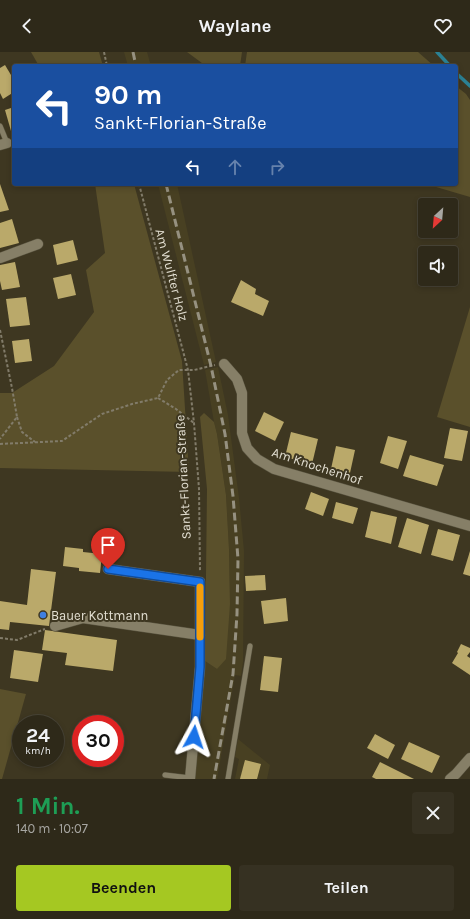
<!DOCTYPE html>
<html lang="de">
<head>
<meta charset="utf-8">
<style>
	:root { --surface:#2e2919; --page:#363122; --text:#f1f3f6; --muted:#a7a6a2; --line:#494538; --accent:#a5c822 }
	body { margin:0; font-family:Karla,sans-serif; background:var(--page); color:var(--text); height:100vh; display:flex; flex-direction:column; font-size:15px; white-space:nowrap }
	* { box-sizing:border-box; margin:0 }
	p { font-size:13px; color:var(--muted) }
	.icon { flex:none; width:22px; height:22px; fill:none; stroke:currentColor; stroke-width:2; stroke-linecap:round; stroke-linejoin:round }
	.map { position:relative; height:727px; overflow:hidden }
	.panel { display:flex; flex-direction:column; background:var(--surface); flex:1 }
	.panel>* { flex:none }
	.guide { position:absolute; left:12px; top:12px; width:446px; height:122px; border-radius:4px; box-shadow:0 2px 6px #0003,0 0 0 1px var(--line); background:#1a4fa0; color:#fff; overflow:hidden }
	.needle { width:26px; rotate:206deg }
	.controls { position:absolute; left:418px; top:146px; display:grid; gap:8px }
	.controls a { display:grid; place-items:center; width:40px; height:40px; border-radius:4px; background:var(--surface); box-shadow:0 2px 6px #0003,0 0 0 1px var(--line); font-size:20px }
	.speed { position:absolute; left:12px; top:663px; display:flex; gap:8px; font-size:20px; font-weight:700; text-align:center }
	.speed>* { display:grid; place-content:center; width:52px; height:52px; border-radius:50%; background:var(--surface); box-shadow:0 2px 6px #0003,0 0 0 1px var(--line); line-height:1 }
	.speed small { font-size:10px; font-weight:400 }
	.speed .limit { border:6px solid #d22; background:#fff; color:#111 }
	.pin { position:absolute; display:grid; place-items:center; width:34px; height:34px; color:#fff; margin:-41px -17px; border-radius:50% 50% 50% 0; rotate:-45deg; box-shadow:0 0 4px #0007 }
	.pin .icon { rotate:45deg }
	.me { position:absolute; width:44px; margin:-22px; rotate:5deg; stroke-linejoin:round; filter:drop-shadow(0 0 3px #0008) }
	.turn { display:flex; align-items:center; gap:14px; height:84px; padding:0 16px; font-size:18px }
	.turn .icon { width:52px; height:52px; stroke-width:2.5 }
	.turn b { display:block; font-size:28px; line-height:34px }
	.lanes { display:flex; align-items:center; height:38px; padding:0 16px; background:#0003; justify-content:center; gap:20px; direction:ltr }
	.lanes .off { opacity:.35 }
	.round { display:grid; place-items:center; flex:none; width:42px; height:42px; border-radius:4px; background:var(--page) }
	.headline { display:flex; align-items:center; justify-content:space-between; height:68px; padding:0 16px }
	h1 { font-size:24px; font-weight:700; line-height:30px; color:#1e9e55 }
	.cta { display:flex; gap:8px; margin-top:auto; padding:8px 16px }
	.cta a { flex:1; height:46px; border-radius:4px; background:var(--accent); color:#111; font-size:16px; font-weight:700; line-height:46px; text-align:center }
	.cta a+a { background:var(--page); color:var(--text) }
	header { display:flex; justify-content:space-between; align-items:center; height:52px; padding:0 16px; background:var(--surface); font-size:18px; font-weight:700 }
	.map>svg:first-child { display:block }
</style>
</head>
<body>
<header><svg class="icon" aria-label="back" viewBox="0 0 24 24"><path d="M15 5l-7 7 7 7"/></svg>Waylane<svg class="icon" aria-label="heart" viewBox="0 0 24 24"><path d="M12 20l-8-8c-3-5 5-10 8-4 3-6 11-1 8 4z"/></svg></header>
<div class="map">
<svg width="470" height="727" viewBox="0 0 470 727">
	<rect width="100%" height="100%" fill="#3e3721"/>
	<g fill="#484022">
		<path d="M124 0H147L151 14H128Z"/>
		<path d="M158 132H177L216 310 204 313Z"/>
		<path d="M218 315 228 363 239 446 244 499 243 610 241 624 235 623 217 727H193L205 609 217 617 230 552 229 497 226 443 217 382 214 370 205 318Z"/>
		<path d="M238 687 270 713 267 727H235L239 707 235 705Z"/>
	</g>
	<g fill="#5a502b">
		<path d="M31 0H99L103 14H39Z"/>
		<path d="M187 0H242L240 14H206Z"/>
		<path d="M247 0H418L434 14H245Z"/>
		<path d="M456 34 466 42 470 48V145L426 132H456Z"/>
		<path d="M95 132H134L182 309 189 420 0 416V341H12L54 314 94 260 86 218 105 201Z"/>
		<path d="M470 255V375L437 365Z"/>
		<path d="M204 361 214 370 217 382 226 443 229 497 230 552 226 607 217 617 205 609 207 437 200 365Z"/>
		<path d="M0 637 26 642 2 727H0Z"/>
	</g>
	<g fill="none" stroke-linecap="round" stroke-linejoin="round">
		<g stroke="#2b8194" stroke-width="3.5">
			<path d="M437 0 450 14"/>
			<path d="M456 21 470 34"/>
		</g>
	</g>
	<g fill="#baa96a">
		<path d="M5 13 14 28V40L3 47 0 41V16Z"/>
		<path d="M14 55V79H11L5 58Z"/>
		<path d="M0 132 9 158 0 160Z"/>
		<path d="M12 167 19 191 0 196V171Z"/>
		<path d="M73 188 78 208 57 213 53 193Z"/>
		<path d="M15 210 20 235 2 238 0 229V213Z"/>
		<path d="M71 222 76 243 58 247 53 226Z"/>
		<path d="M241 228 256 237 255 242 269 249 263 264 231 250Z"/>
		<path d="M26 245 30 273 10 275 6 247Z"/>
		<path d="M29 287 32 309 15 311 12 289Z"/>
		<path d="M264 360 284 370 275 389 255 379Z"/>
		<path d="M450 376 468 379 462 409 444 406Z"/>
		<path d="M291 380 318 387 312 412 285 405Z"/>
		<path d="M388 384 407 389 398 417 380 411Z"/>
		<path d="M336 394 355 398 350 421 331 417Z"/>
		<path d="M410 403 444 413 437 434 403 424Z"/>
		<path d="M311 440 329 447 323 464 305 457Z"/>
		<path d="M336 450 358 456 353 472 332 466Z"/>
		<path d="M371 459 397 465 391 492 365 485Z"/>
		<path d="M407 466 429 473 421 502 398 495Z"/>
		<path d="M438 477 460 483 453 509 431 503Z"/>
		<path d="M65 495 83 497V500L102 502 100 521 79 519V516L63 514Z"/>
		<path d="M470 499V524L463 522Z"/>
		<path d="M31 517 56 520 49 574 10 570 9 578 0 577V549L27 553Z"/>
		<path d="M265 523 266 538 246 539 245 524Z"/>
		<path d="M286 546 288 569 264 572 261 549Z"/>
		<path d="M45 578 117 588 113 619 65 613 67 601 42 598Z"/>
		<path d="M461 592 470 596V600L467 604 470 606V623L452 611 458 601 457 600Z"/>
		<path d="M14 598 43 602 38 630 10 626Z"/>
		<path d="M264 604 282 606 278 640 260 638Z"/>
		<path d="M375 682 395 693 388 707 367 696Z"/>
		<path d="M409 690 440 704 432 721 401 707Z"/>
		<path d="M245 708 261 712 257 727H240Z"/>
		<path d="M380 710 414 727H376L372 725Z"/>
	</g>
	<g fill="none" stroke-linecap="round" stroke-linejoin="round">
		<defs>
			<g id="service">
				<path d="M0 74 7 91 14 92"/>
				<path d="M165 723 190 726"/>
				<path d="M228 727 250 594"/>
			</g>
			<g id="minor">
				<path d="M0 93 7 91"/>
				<path d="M0 206 38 192"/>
				<path d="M224 312 237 327 242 341V381L247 396 257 407 274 417 470 474"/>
				<path d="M108 517 200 530V615L190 727"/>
				<path d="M55 574 83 566 200 583"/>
				<path d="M450 727 456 722 470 706"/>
			</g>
		</defs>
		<use href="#service" stroke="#5a5541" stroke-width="6"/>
		<use href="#minor" stroke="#5a5541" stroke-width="11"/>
		<g stroke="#827c6a" stroke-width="2" stroke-dasharray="3 2" stroke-linecap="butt">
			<path d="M104 0 107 14"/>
			<path d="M139 132 188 318 194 371 199 437 200 519"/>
			<path d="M0 278 12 336 17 365 0 387"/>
			<path d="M158 346 176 357 194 371"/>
			<path d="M17 365 22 380 35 390"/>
			<path d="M0 392 62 389 102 362 132 352 158 346 167 328 179 318H194L215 313"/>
			<path d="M0 586 17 588 45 577"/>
		</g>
		<use href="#service" stroke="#867f67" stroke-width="5"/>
		<use href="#minor" stroke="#867f67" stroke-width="10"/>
		<g stroke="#969180" stroke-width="3" stroke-dasharray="8 4" stroke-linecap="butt">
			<path d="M133 0 136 14"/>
			<path d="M166 132 211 314 225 382 233 444 238 507 237 562 233 622 214 727"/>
		</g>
	</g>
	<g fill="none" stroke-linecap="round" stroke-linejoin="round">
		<defs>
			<path id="route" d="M108 517 200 530V615L194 685"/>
		</defs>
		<use href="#route" stroke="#114b97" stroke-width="10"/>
		<use href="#route" stroke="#1a73e8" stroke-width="7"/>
		<path stroke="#f59e0b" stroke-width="7" d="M200 585V535"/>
	</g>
	<circle fill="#3f7fe0" stroke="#3e3721" stroke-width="1.5" cx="43" cy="563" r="4"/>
	<g text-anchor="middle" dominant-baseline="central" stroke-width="4" stroke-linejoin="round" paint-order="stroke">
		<g font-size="13" fill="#e4e0d3" stroke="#3e3721">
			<text transform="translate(172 223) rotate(75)">Am Wulfter Holz</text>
			<text transform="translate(317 414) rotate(18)">Am Knochenhof</text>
			<text transform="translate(183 425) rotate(-93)">Sankt-Florian-Straße</text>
		</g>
		<g font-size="13" fill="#e4e0d3" stroke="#3e3721" text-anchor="start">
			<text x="51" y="563">Bauer Kottmann</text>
		</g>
	</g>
</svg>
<div class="controls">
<a><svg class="needle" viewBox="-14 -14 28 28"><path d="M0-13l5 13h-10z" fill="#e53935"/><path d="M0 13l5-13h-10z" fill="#a7a6a2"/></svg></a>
<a><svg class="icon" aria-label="sound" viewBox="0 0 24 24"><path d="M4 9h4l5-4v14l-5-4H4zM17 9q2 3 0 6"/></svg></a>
</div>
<div class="speed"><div>24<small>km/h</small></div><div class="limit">30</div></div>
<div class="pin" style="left:108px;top:517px;background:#d93025"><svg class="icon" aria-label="arrive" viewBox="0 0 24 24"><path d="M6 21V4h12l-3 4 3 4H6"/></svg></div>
<svg class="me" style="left:194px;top:685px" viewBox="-20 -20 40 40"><path d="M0-17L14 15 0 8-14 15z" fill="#1a73e8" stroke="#fff" stroke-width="4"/></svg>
<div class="guide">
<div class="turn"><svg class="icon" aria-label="left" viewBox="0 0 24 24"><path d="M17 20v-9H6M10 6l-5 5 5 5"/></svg><div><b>90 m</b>Sankt-Florian-Straße</div></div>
<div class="lanes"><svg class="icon" aria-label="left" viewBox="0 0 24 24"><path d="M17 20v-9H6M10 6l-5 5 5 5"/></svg><svg class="icon off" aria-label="ahead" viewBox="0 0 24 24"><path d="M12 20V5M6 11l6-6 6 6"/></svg><svg class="icon off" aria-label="right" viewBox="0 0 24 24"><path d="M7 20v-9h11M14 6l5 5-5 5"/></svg></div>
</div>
</div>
<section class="panel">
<div class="headline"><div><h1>1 Min.</h1><p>140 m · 10:07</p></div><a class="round"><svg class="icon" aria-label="close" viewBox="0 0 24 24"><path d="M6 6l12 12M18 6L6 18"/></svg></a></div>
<div class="cta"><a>Beenden</a><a>Teilen</a></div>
</section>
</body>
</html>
